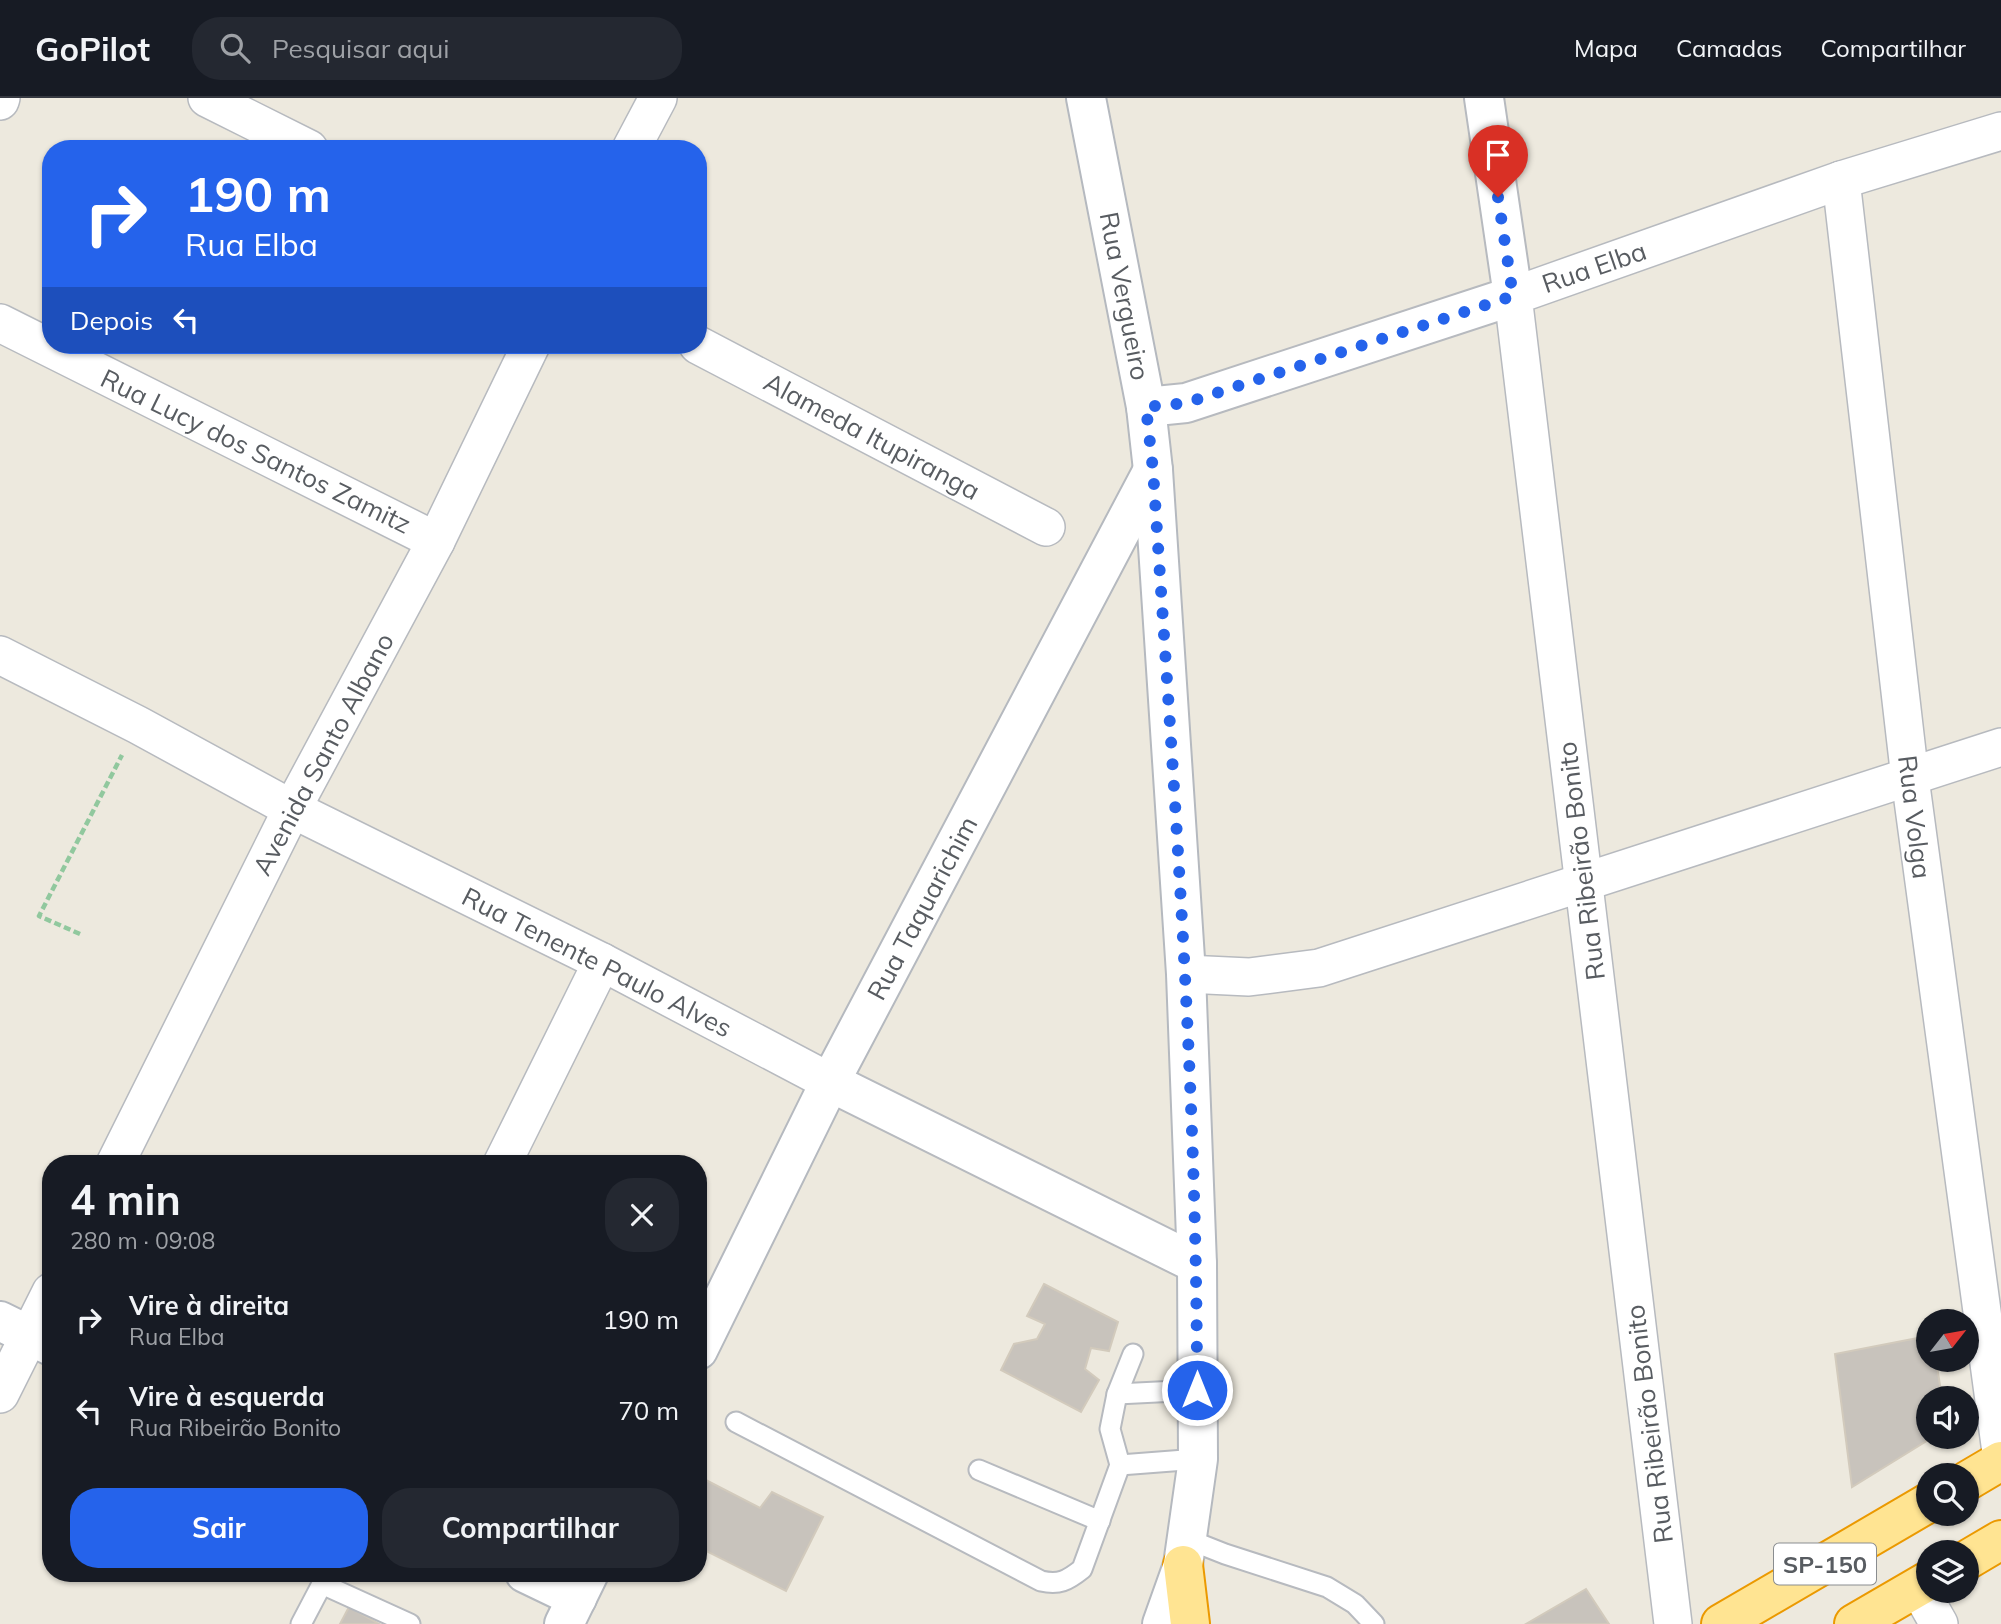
<!DOCTYPE html>
<html lang="pt">
<head>
<meta charset="utf-8">
<style>
	:root { --surface:#171b24; --page:#242831; --text:#f1f3f6; --muted:#9ea1a6; --line:#363941; --accent:#2563eb }
	body { margin:0; font-family:Mulish,sans-serif; background:var(--page); color:var(--text); height:100vh; display:flex; flex-direction:column; font-size:26px; white-space:nowrap }
	* { box-sizing:border-box; margin:0 }
	p { font-size:23px; color:var(--muted) }
	.icon { flex:none; width:38px; height:38px; fill:none; stroke:currentColor; stroke-width:2; stroke-linecap:round; stroke-linejoin:round }
	.map { position:relative; flex:1; overflow:hidden }
	.panel { position:absolute; left:42px; top:1057px; width:665px; height:427px; display:flex; flex-direction:column; background:var(--surface); border-radius:28px; box-shadow:0 2px 5px #0004 }
	.panel>* { flex:none }
	.banner { position:absolute; left:42px; top:42px; width:665px; height:214px; border-radius:28px; box-shadow:0 2px 5px #0004; background:#2563eb; color:#fff; overflow:hidden }
	.needle { width:46px; rotate:59deg }
	.buttons { position:absolute; left:1916px; top:1211px; display:grid; gap:14px }
	.buttons a { display:grid; place-items:center; width:63px; height:63px; border-radius:50%; background:var(--surface); box-shadow:0 2px 5px #0004; font-size:35px }
	.pin { position:absolute; display:grid; place-items:center; width:60px; height:60px; color:#fff; margin:-72px -30px; border-radius:50% 50% 50% 0; rotate:-45deg; box-shadow:0 0 7px #0007 }
	.pin .icon { rotate:45deg }
	.me { position:absolute; width:77px; margin:-38px; rotate:0deg; stroke-linejoin:round; filter:drop-shadow(0 0 5px #0008) }
	.turn { display:flex; align-items:center; gap:24px; height:147px; padding:0 28px; font-size:32px }
	.turn .icon { width:91px; height:91px; stroke-width:2.5 }
	.turn b { display:block; font-size:49px; line-height:60px }
	.then { display:flex; align-items:center; height:66px; padding:0 28px; background:#0003; gap:14px; font-size:26px }
	.round { display:grid; place-items:center; flex:none; width:74px; height:74px; border-radius:28px; background:var(--page) }
	.headline { display:flex; align-items:center; justify-content:space-between; height:119px; padding:0 28px }
	h1 { font-size:42px; font-weight:700; line-height:52px }
	.action { display:flex; gap:14px; margin-top:auto; padding:14px 28px }
	.action a { flex:1; height:80px; border-radius:28px; background:var(--accent); color:#fff; font-size:28px; font-weight:700; line-height:80px; text-align:center }
	.action a+a { background:var(--page); color:var(--text) }
	ul { padding:0; list-style:none }
	li { display:flex; align-items:center; gap:21px; height:91px; padding:0 28px }
	li div { flex:1 }
	li b { display:block; font-size:26px }
	li em { font-style:normal }
	header { display:flex; align-items:center; gap:42px; box-sizing:border-box; height:98px; padding:0 35px; background:var(--surface); border-bottom:2px solid var(--line) }
	header strong { font-size:33px }
	nav { display:flex; gap:38px; margin-inline-start:auto; font-size:24px }
	.search { width:490px; height:63px; background:var(--page); display:flex; align-items:center; gap:18px; box-sizing:border-box; padding:0 24px; border-radius:28px; color:var(--muted); font-size:26px }
	.map>svg:first-child { display:block }
</style>
</head>
<body>
<header>
<strong>GoPilot</strong>
<div class="search"><svg class="icon" aria-label="search" viewBox="0 0 24 24"><circle cx="10" cy="10" r="6"/><path d="M15 15l6 6"/></svg>Pesquisar aqui</div>
<nav><a>Mapa</a><a>Camadas</a><a>Compartilhar</a></nav>
</header>
<div class="map">
<svg width="2001" height="1526" viewBox="0 0 2001 1526">
	<rect width="100%" height="100%" fill="#ede9de"/>
	<g fill="#c8c3bc" stroke="#d2cabc" stroke-width="2">
		<path d="M1044 1186 1118 1224 1109 1253 1091 1250 1085 1271 1099 1282 1081 1314 1001 1272 1014 1246 1037 1241 1045 1226 1027 1218Z"/>
		<path d="M1928 1238V1262H1936L1942 1300H1928V1339H1933L1852 1389 1835 1256Z"/>
		<path d="M698 1378 760 1410 772 1394 823 1419 786 1493 698 1449Z"/>
		<path d="M1586 1491 1609 1526H1526Z"/>
		<path d="M349 1509 379 1526H340Z"/>
	</g>
	<g fill="none" stroke-linecap="round" stroke-linejoin="round">
		<defs>
			<g id="service">
				<path d="M1117 1296 1197 1292"/>
				<path d="M736 1324 1041 1483C1059 1487 1067 1483 1082 1471L1120 1367 1110 1331 1117 1296 1133 1256"/>
				<path d="M1120 1367 1198 1361"/>
				<path d="M979 1372 1100 1423"/>
				<path d="M1187 1441 1225 1456 1327 1489 1355 1506 1374 1526"/>
				<path d="M301 1526 322 1486 410 1526"/>
			</g>
			<g id="minor">
				<path d="M207 0 309 51"/>
				<path d="M0 3 1 0"/>
				<path d="M631 51 658 0"/>
				<path d="M1841 82 1910 680 2001 1354"/>
				<path d="M0 225 436 443"/>
				<path d="M698 247 1046 429"/>
				<path d="M0 557 138 627 292 711 602 864 830 984"/>
				<path d="M1186 876 1249 879 1319 870 2001 649"/>
				<path d="M115 1066 292 711 436 443 531 247"/>
				<path d="M502 1066 602 864"/>
				<path d="M0 1296 51 1194"/>
				<path d="M1918 1489 1939 1526"/>
				<path d="M1673 1526 1513 198 1841 82 2001 33"/>
			</g>
			<g id="tertiary">
				<path d="M1146 309 1186 305 1513 198 1484 0"/>
				<path d="M830 984 1197 1166"/>
			</g>
			<g id="secondary">
				<path d="M1086 0 1146 309 1153 372 1186 876 1197 1166 1198 1361 1183 1467 1162 1526"/>
				<path d="M0 1223 51 1248"/>
				<path d="M698 1252 830 984 1153 372"/>
				<path d="M525 1475 577 1500"/>
				<path d="M564 1526 589 1475"/>
			</g>
			<g id="trunk">
				<path d="M1967 1383 2001 1363"/>
				<path d="M1967 1462 2001 1442"/>
				<path d="M1183 1467 1190 1526"/>
				<path d="M1721 1526 1928 1405"/>
				<path d="M1854 1526 1928 1483"/>
			</g>
		</defs>
		<use href="#service" stroke="#b7babf" stroke-width="23"/>
		<use href="#minor" stroke="#b7babf" stroke-width="40"/>
		<use href="#tertiary" stroke="#b7babf" stroke-width="42"/>
		<use href="#secondary" stroke="#b5b9bf" stroke-width="42"/>
		<use href="#trunk" stroke="#eb9900" stroke-width="42"/>
		<path stroke="#91c89e" stroke-width="4.5" stroke-dasharray="7 3.5" stroke-linecap="butt" d="M80 836 39 818 122 657"/>
		<use href="#service" stroke="#fff" stroke-width="19"/>
		<use href="#minor" stroke="#fff" stroke-width="37"/>
		<use href="#tertiary" stroke="#fff" stroke-width="38"/>
		<use href="#secondary" stroke="#fff" stroke-width="38"/>
		<use href="#trunk" stroke="#ffe492" stroke-width="38"/>
	</g>
	<g fill="none" stroke-linecap="round" stroke-linejoin="round">
		<path stroke="#2563eb" stroke-width="12" stroke-dasharray="0 21.6" d="M1197 1292C1197 985 1173 678 1153 372L1146 309 1186 305 1513 198 1498 99"/>
	</g>
	<g text-anchor="middle" dominant-baseline="central" stroke-width="5" stroke-linejoin="round" paint-order="stroke">
		<rect fill="#fff" stroke="#8a8d90" stroke-width="2" x="1774" y="1445.5" width="102" height="41" rx="5"/>
		<g font-size="24" font-weight="bold" fill="#585c61">
			<text x="1825" y="1466">SP-150</text>
		</g>
		<g font-size="26" fill="#585c61" stroke="#fff">
			<text transform="translate(1594 169) rotate(-19)">Rua Elba</text>
			<text transform="translate(1125 198) rotate(79)">Rua Vergueiro</text>
			<text transform="translate(872 338) rotate(28)">Alameda Itupiranga</text>
			<text transform="translate(256 353) rotate(26)">Rua Lucy dos Santos Zamitz</text>
			<text transform="translate(323 656) rotate(-62)">Avenida Santo Albano</text>
			<text transform="translate(1915 719) rotate(83)">Rua Volga</text>
			<text transform="translate(1581 763) rotate(-97)">Rua Ribeirão Bonito</text>
			<text transform="translate(922 810) rotate(-62)">Rua Taquarichim</text>
			<text transform="translate(597 864) rotate(27)">Rua Tenente Paulo Alves</text>
			<text transform="translate(1649 1326) rotate(-97)">Rua Ribeirão Bonito</text>
		</g>
	</g>
</svg>
<div class="buttons">
<a><svg class="needle" viewBox="-14 -14 28 28"><path d="M0-13l5 13h-10z" fill="#e53935"/><path d="M0 13l5-13h-10z" fill="#9ea1a6"/></svg></a>
<a><svg class="icon" aria-label="sound" viewBox="0 0 24 24"><path d="M4 9h4l5-4v14l-5-4H4zM17 9q2 3 0 6"/></svg></a>
<a><svg class="icon" aria-label="search" viewBox="0 0 24 24"><circle cx="10" cy="10" r="6"/><path d="M15 15l6 6"/></svg></a>
<a><svg class="icon" aria-label="layers" viewBox="0 0 24 24"><path d="M12 4l9 5-9 5-9-5zM3 14l9 5 9-5"/></svg></a>
</div>
<div class="pin" style="left:1498px;top:99px;background:#d93025"><svg class="icon" aria-label="arrive" viewBox="0 0 24 24"><path d="M6 21V4h12l-3 4 3 4H6"/></svg></div>
<svg class="me" style="left:1197px;top:1292px" viewBox="-20 -20 40 40"><circle r="17" fill="#2563eb" stroke="#fff" stroke-width="3"/><path d="M0-11L8 9 0 5-8 9z" fill="#fff"/></svg>
<div class="banner">
<div class="turn"><svg class="icon" aria-label="right" viewBox="0 0 24 24"><path d="M7 20v-9h11M14 6l5 5-5 5"/></svg><div><b>190 m</b>Rua Elba</div></div>
<div class="then">Depois<svg class="icon" aria-label="left" viewBox="0 0 24 24"><path d="M17 20v-9H6M10 6l-5 5 5 5"/></svg></div>
</div>
<section class="panel">
<div class="headline"><div><h1>4 min</h1><p>280 m · 09:08</p></div><a class="round"><svg class="icon" aria-label="close" viewBox="0 0 24 24"><path d="M6 6l12 12M18 6L6 18"/></svg></a></div>
<ul>
<li><svg class="icon" aria-label="right" viewBox="0 0 24 24"><path d="M7 20v-9h11M14 6l5 5-5 5"/></svg><div><b>Vire à direita</b><p>Rua Elba</p></div><em>190 m</em></li>
<li><svg class="icon" aria-label="left" viewBox="0 0 24 24"><path d="M17 20v-9H6M10 6l-5 5 5 5"/></svg><div><b>Vire à esquerda</b><p>Rua Ribeirão Bonito</p></div><em>70 m</em></li>
</ul>
<div class="action"><a>Sair</a><a>Compartilhar</a></div>
</section>
</div>
</body>
</html>
